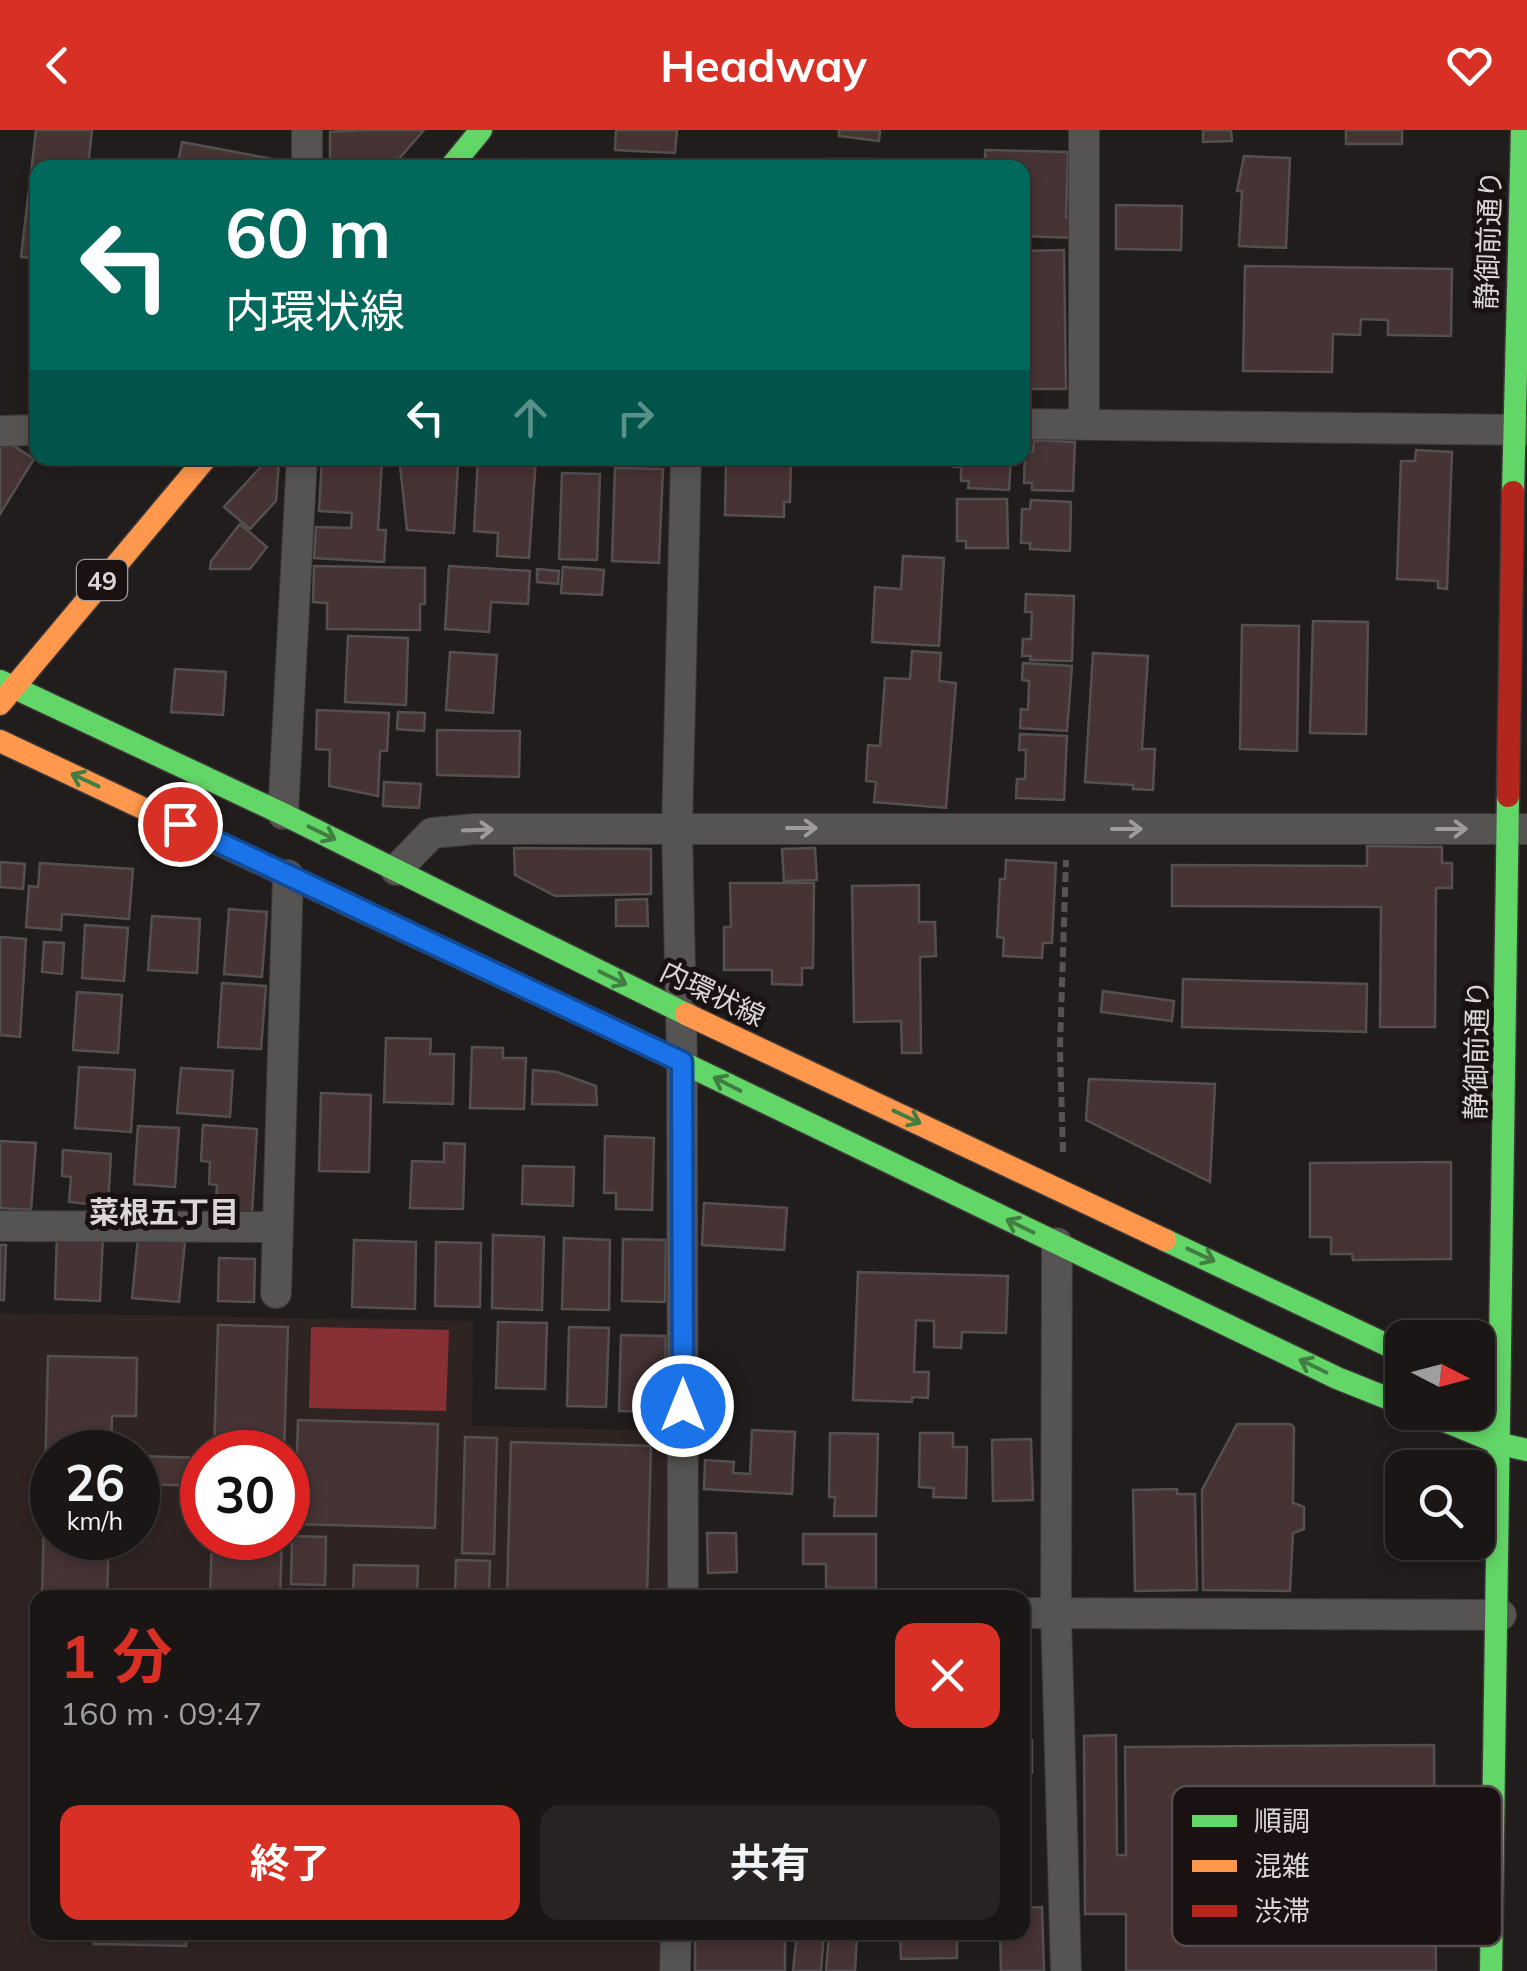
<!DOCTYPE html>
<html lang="ja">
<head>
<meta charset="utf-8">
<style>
	:root { --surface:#1a1616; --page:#272323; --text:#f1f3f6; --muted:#9f9fa1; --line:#383535; --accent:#d93025 }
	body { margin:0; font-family:Mulish,"Noto Sans JP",sans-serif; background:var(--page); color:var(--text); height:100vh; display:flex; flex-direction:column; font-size:38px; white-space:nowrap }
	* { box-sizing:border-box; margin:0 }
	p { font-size:32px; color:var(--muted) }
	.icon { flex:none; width:55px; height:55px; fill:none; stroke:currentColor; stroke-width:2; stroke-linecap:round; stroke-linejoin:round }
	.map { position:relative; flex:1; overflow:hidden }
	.details { position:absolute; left:30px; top:1460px; width:1000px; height:350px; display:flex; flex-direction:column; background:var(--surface); border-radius:20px; box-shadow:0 5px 15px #0003,0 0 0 2px var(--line) }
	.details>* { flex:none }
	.banner { position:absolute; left:30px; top:30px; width:1000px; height:305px; border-radius:20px; box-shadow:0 5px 15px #0003,0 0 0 2px var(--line); background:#00695c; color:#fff; overflow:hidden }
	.needle { width:65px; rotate:96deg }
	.tools { position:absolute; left:1385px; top:1190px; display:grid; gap:20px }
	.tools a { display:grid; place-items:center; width:110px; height:110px; border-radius:20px; background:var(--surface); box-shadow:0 5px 15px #0003,0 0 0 2px var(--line); font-size:50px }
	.speed { position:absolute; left:30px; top:1300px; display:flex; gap:20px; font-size:50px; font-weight:700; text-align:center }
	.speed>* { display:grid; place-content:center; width:130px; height:130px; border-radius:50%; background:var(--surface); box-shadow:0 5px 15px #0003,0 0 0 2px var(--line); line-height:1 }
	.speed small { font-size:25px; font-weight:400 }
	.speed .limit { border:15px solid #d22; background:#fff; color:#111 }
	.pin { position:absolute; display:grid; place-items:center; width:85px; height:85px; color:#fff; margin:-42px; border:5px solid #fff; border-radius:50%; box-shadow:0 2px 10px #0007 }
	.me { position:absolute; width:110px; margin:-55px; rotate:0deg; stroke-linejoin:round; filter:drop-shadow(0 0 8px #0008) }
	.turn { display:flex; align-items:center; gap:35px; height:210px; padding:0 30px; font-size:45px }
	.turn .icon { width:130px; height:130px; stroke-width:2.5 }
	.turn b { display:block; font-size:70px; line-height:85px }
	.lanes { display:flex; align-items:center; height:95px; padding:0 30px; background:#0003; justify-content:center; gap:50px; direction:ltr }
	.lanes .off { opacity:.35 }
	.round { display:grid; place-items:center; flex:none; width:105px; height:105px; border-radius:20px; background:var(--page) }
	.summary { display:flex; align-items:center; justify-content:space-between; height:170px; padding:0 30px }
	h1 { font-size:60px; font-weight:700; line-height:75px; color:var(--accent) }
	.cta { display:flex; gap:20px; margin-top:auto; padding:20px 30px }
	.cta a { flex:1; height:115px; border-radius:20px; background:var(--accent); color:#fff; font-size:40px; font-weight:700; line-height:115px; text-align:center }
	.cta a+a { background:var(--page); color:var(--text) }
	header { display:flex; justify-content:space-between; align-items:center; height:130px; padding:0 30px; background:var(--accent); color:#fff; font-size:45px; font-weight:700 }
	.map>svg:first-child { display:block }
</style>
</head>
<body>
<header><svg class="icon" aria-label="back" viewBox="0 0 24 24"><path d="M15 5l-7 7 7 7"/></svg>Headway<svg class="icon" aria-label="heart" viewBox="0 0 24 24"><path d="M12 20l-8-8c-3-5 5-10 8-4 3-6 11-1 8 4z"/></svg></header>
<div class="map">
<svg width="1527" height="1841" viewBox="0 0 1527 1841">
	<rect width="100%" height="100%" fill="#221d1d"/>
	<path fill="#302423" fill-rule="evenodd" d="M0 1183 473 1191 472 1296 672 1301 669 1467 38 1468V1802L664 1803V1841H0ZM52 1322H138V1408H52ZM202 1322H288V1408H202Z"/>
	<path fill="#873136" d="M311 1197 449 1200 446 1281 309 1278Z"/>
	<g fill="#463334" stroke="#545050" stroke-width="2.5">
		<path d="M36 0H92L88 38H38V129L21 127Z"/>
		<path d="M366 0H424L391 38H330V2Z"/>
		<path d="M616 0H677L675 23 615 20Z"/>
		<path d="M839 0H880L879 11 839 6Z"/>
		<path d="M1203 0H1231L1232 11 1203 12Z"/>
		<rect x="1346" y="0" width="56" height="14"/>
		<path d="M182 12 278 30 277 38H177Z"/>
		<path d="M985 20 1068 22 1066 87H1075L1074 108 1022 106V38L985 34Z"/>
		<path d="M1244 26 1290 28 1286 118 1239 116 1242 61H1237Z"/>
		<path d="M524 29 682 38H524Z"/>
		<rect x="827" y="29" width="47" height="9"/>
		<path d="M1116 75 1182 76 1181 120 1116 119Z"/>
		<path d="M1064 120 1066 259H1022V121Z"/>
		<path d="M1245 136 1452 139 1451 206 1388 205V190L1361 189 1360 205 1333 204 1332 242 1243 241Z"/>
		<path d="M0 307 34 329 0 384Z"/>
		<path d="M1034 310 1075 312 1073 361 1032 360V353H1024L1025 322H1033Z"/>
		<path d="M1416 320 1452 322 1447 459 1438 458V451L1397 449 1401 331H1415Z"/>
		<path d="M269 328 279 332 276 371 250 399 224 377Z"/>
		<path d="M322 328 382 330 378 400H386L384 432 314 428 316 397 351 398 352 383 319 381Z"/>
		<path d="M478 328H536L529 428 497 426 498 403 474 401Z"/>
		<path d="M736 328H791L790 372H784V387L725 385 726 333H736Z"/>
		<path d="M955 328H1011L1009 360 968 358 969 351H961V337H954Z"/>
		<path d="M400 335H458L454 403 407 400Z"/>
		<path d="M615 338 663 339 659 433 612 431Z"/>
		<path d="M562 343 600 344 597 430 559 429Z"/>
		<path d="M957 369H1007L1008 418H966V411H957Z"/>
		<path d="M1031 370 1071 372 1070 421 1030 419V413H1021L1022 379H1030Z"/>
		<path d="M240 394 267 417 250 439H210L211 431Z"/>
		<path d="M903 426 944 428 939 516 872 512 875 457 901 459Z"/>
		<path d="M314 436 425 438V474H420V500L327 499V473L313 472Z"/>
		<path d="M449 436 530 441 528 474 491 472 489 502 445 499Z"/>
		<path d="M563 437 604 440 602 465 561 463Z"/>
		<path d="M537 439 559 441 558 454 537 452Z"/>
		<path d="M1026 464 1074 466 1072 531 1030 530 1031 526H1022L1023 509H1031L1032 482H1025Z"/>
		<path d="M1313 491 1368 492 1366 604 1310 603Z"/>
		<path d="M1242 495 1299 496 1297 621 1240 619Z"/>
		<path d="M348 506 408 508 406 575 345 572Z"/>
		<path d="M912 521 941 523 939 551 956 553 946 678 874 672 876 652 866 651 868 615 880 616 885 548 910 549Z"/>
		<path d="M450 522 497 525 493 583 446 580Z"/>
		<path d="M1093 523 1148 526 1142 619H1155L1153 660 1133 659V655L1085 652Z"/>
		<path d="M1023 533 1072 536 1067 601 1020 598 1021 579 1028 580 1029 551 1022 550Z"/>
		<path d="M175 539 226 542 223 585 171 582Z"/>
		<path d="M317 580 389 583 387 621H380L378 666 329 656 330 620 316 619Z"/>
		<path d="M398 582 425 583 424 601 397 599Z"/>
		<path d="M437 600 520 601 519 647 437 645Z"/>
		<path d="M1020 604 1067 606 1064 670 1016 668 1017 649H1025L1026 620H1019Z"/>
		<path d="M384 652 421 654 419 678 383 676Z"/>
		<path d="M1367 716 1442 717V733H1452V758H1436L1435 897H1380L1381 777 1172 776V735L1367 736Z"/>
		<path d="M514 718 651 719V764L555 766 515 745Z"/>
		<path d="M815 718 817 750 784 751 782 719Z"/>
		<path d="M1006 730 1056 733 1052 813H1043L1042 828 1003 826 1004 808 997 807 1000 749H1005Z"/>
		<path d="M0 732 25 734 23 759 0 757Z"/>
		<path d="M40 733 133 739 129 789 62 784 61 800 26 797 29 756 38 757Z"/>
		<path d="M730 753H814L813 838H802V855L772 854V840H724V797H731Z"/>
		<path d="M919 755V792H935L936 826 920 827 921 923H902L901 891 854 892 852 756Z"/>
		<path d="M647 769 648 796H616V770Z"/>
		<path d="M229 779 267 782 262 847 224 844Z"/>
		<path d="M152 786 200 789 197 843 148 840Z"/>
		<path d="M85 795 128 798 124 851 82 848Z"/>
		<path d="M0 807 26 809 20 907 0 905Z"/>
		<path d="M44 812 64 813 62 844 42 842Z"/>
		<path d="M1183 849 1367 854 1366 902 1182 897Z"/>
		<path d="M222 853 266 856 261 919 218 917Z"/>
		<path d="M1103 861 1174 871 1172 891 1101 882Z"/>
		<path d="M77 862 122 865 118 923 73 920Z"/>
		<path d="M386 908 431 909 430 924H454L453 974 384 972Z"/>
		<path d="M472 917 503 918V928H526L524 979 470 978Z"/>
		<path d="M79 937 135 940 131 1002 75 998Z"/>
		<path d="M181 938 233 941 230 987 177 983Z"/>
		<path d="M533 940 557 942 596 956 597 975 532 974Z"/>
		<path d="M1089 949 1215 954 1210 1052 1086 990Z"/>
		<path d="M321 963 371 965 369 1042 319 1041Z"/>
		<path d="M203 995 257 999 252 1084 215 1081 217 1055 209 1054 210 1032 201 1031Z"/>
		<path d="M138 996 179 998 175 1057 134 1054Z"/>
		<path d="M605 1006 654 1008 652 1080 616 1079V1063H604Z"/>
		<path d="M0 1011 36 1013 31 1080 0 1078Z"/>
		<path d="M444 1013 465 1014 463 1079 410 1078 412 1031 444 1032Z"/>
		<path d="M63 1020 111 1024 108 1076 69 1072 71 1047 62 1046Z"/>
		<path d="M1451 1032V1129L1353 1130 1352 1124H1331V1107H1310V1033Z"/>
		<path d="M523 1036 574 1037 573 1076 522 1074Z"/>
		<path d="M704 1073 787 1078 784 1120 702 1115Z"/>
		<path d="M57 1104 103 1105 100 1171 55 1169Z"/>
		<path d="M493 1105 544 1107 542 1180 492 1178Z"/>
		<path d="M138 1108 185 1112 179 1172 132 1168Z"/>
		<path d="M564 1108 610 1110 609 1180 562 1179Z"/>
		<path d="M623 1109 666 1110 665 1172 622 1171Z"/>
		<path d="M354 1110 416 1112 415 1179 352 1177Z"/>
		<path d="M436 1112 481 1113 480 1177 435 1176Z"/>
		<path d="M0 1115H6L4 1170H0Z"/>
		<path d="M219 1128 255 1129 254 1172 218 1171Z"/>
		<path d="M858 1142 1008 1146 1006 1203 962 1202 961 1218 934 1217V1191L916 1190 914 1242H929L928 1268 912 1267V1272L853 1270Z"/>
		<path d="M498 1192 547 1193 545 1259 496 1258Z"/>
		<path d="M218 1195 288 1197 284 1322H214Z"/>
		<path d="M569 1197 609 1198 606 1277 567 1276Z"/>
		<path d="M621 1205 666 1206 664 1282 619 1281Z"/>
		<path d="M48 1226 137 1228 136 1286H112L111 1322H52V1408H109L107 1468H42Z"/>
		<path d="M298 1290 438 1294 435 1398 295 1394Z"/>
		<path d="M1237 1294H1290L1294 1297 1293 1373 1304 1377V1399L1293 1403 1290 1461 1203 1460 1202 1360Z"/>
		<path d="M752 1300 795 1302 792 1364 704 1359 705 1330 734 1332 733 1343 750 1344Z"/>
		<path d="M830 1303 878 1304 876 1386H834L835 1367H829Z"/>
		<path d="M920 1303H953V1317H967L966 1368 933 1367 934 1358 919 1357Z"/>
		<path d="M465 1307 497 1308 494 1424 462 1423Z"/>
		<path d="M1031 1309 1033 1370 993 1371 992 1310Z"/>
		<path d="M511 1312 651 1316 647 1468H507Z"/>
		<path d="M138 1326 202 1328V1356L138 1354Z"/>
		<path d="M1177 1359V1364H1195L1197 1460 1135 1461 1133 1360Z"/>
		<path d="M707 1403H736L737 1442 708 1443Z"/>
		<path d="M803 1404H876V1458H826V1434H803Z"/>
		<path d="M292 1406 326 1407 325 1455 291 1454Z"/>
		<path d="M212 1408H282L280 1468H210Z"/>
		<path d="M456 1430 490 1431 489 1468H455Z"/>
		<path d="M354 1435 418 1436 417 1468H353Z"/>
		<rect x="1022" y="1501" width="6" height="49"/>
		<path d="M1116 1605 1117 1725H1126L1125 1617 1434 1615 1436 1841H1126V1784H1085L1084 1606Z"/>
		<rect x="1022" y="1610" width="10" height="33"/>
		<path d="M38 1625V1792H33Z"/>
		<path d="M1042 1777 1044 1841H1001L1000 1802H1022V1778Z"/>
		<path d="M94 1802H186V1816L94 1814Z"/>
		<path d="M479 1802H644V1807Z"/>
		<rect x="695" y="1802" width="90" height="39"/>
		<path d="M797 1802H824L821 1841H793Z"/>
		<path d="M900 1802H957V1828L901 1829Z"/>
		<path d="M829 1805 857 1806 855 1841H826Z"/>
	</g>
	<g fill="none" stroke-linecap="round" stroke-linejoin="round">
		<defs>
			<g id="street">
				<path d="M307 38V0"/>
				<path d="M1084 293V0"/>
				<path d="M1022 294 1527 300"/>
				<path d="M0 301 38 300"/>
				<path d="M283 684 302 328"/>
				<path d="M396 740 432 703 475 699H1527"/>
				<path d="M0 1096 278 1097"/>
				<path d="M1057 1113 1056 1483 1066 1841"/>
				<path d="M276 1163 288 745"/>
				<path d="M683 1468 682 931 677 698 686 328"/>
				<path d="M1022 1483 1501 1485"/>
				<path d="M675 1841 676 1802"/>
			</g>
			<g id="fast">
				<path d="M450 38 481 0"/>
				<path d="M1513 362 1522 0"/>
				<path d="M0 551 283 684 686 884"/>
				<path d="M617 901 1337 1248 1402 1274"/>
				<path d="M1165 1110 1402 1222"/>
				<path d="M1423 1282 1501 1314 1527 1320"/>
				<path d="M1491 1841 1508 666"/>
			</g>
			<g id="slow">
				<path d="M0 574 206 328"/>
				<path d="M0 611 617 901"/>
				<path d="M686 884 1165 1110"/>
			</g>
			<path id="jam" d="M1508 666 1513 362"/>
		</defs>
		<use href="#street" stroke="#3d3838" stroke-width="32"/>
		<use href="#fast" stroke="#3d3838" stroke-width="25"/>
		<use href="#slow" stroke="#3d3838" stroke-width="25"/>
		<use href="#jam" stroke="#3d3838" stroke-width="25"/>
		<path stroke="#565353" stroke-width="6" stroke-dasharray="10 5" stroke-linecap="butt" d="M1063 1022 1060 918 1066 730"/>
		<use href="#street" stroke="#565353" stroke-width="30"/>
		<use href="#fast" stroke="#63d668" stroke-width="22"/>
		<use href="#slow" stroke="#ff974d" stroke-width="22"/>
		<use href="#jam" stroke="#b3261e" stroke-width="22"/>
	</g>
	<defs><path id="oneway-shaft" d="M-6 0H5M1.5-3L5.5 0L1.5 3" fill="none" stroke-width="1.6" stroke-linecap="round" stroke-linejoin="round" transform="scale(2.5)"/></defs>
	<g stroke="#427e41">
		<use href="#oneway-shaft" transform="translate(85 650) rotate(-155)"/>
		<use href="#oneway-shaft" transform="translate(322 703) rotate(26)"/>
		<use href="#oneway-shaft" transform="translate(613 848) rotate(26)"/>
		<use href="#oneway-shaft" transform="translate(727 954) rotate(-153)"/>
		<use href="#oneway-shaft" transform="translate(907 987) rotate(25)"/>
		<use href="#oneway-shaft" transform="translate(1020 1096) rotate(-154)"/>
		<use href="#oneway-shaft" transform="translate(1201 1125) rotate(25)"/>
		<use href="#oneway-shaft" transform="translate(1313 1236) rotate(-154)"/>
	</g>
	<g stroke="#a09b9b">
		<use href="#oneway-shaft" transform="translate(802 698)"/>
		<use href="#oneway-shaft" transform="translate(1127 699)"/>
		<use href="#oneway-shaft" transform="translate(1452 699)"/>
		<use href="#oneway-shaft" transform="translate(478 700) rotate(-2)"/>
	</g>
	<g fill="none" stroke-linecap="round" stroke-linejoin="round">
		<defs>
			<path id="route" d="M180 694 682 932 683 1276"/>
		</defs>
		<use href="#route" stroke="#114b97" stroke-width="25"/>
		<use href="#route" stroke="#1a73e8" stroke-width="18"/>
	</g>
	<g text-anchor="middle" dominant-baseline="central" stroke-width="10" stroke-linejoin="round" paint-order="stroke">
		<rect fill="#1a1212" stroke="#a29b9b" stroke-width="2.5" x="77" y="430" width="50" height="40" rx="8"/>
		<g font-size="25" font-weight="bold" fill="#dcd6d6">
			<text x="102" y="450">49</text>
		</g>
		<g font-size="28" fill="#dcd6d6" stroke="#1a1212">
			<text transform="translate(1488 110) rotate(-88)">静御前通り</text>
			<text transform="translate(713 863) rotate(26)">内環状線</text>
			<text transform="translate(1476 920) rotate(-89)">静御前通り</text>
		</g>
		<g font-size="30" font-weight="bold" fill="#dcd6d6" stroke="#1a1212">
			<text x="164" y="1082">菜根五丁目</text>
		</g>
	</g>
	<rect x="1172" y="1656" width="330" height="160" rx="15" fill="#1a1212" stroke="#544d4d" stroke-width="2.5"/>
	<rect x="1192" y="1685" width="45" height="12" fill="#63d668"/>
	<rect x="1192" y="1730" width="45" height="12" fill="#ff974d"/>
	<rect x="1192" y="1775" width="45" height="12" fill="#b3261e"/>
	<g font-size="28" fill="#dcd6d6">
		<text x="1254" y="1701">順調</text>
		<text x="1254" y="1746">混雑</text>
		<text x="1254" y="1791">渋滞</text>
	</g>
</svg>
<div class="tools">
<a><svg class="needle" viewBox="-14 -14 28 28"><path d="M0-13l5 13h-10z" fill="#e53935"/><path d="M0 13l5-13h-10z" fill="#9f9fa1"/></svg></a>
<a><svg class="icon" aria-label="search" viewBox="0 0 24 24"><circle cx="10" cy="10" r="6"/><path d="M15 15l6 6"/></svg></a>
</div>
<div class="speed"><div>26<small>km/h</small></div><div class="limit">30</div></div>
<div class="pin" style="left:180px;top:694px;background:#d93025"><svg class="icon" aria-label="arrive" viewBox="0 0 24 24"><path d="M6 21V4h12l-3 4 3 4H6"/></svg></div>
<svg class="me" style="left:683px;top:1276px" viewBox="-20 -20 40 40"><circle r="17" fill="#1a73e8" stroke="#fff" stroke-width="3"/><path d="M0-11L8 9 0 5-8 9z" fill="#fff"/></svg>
<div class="banner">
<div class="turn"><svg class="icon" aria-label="left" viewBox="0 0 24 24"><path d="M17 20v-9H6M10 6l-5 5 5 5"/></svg><div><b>60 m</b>内環状線</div></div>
<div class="lanes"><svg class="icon" aria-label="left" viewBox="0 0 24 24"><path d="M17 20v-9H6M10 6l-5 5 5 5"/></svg><svg class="icon off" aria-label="ahead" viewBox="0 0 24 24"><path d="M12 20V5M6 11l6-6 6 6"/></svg><svg class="icon off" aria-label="right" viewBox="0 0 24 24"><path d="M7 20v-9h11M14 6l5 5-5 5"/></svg></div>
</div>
<section class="details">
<div class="summary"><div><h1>1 分</h1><p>160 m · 09:47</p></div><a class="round" style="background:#d93025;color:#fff"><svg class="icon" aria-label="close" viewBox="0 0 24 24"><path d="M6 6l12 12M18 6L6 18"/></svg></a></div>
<div class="cta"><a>終了</a><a>共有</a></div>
</section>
</div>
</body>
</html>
